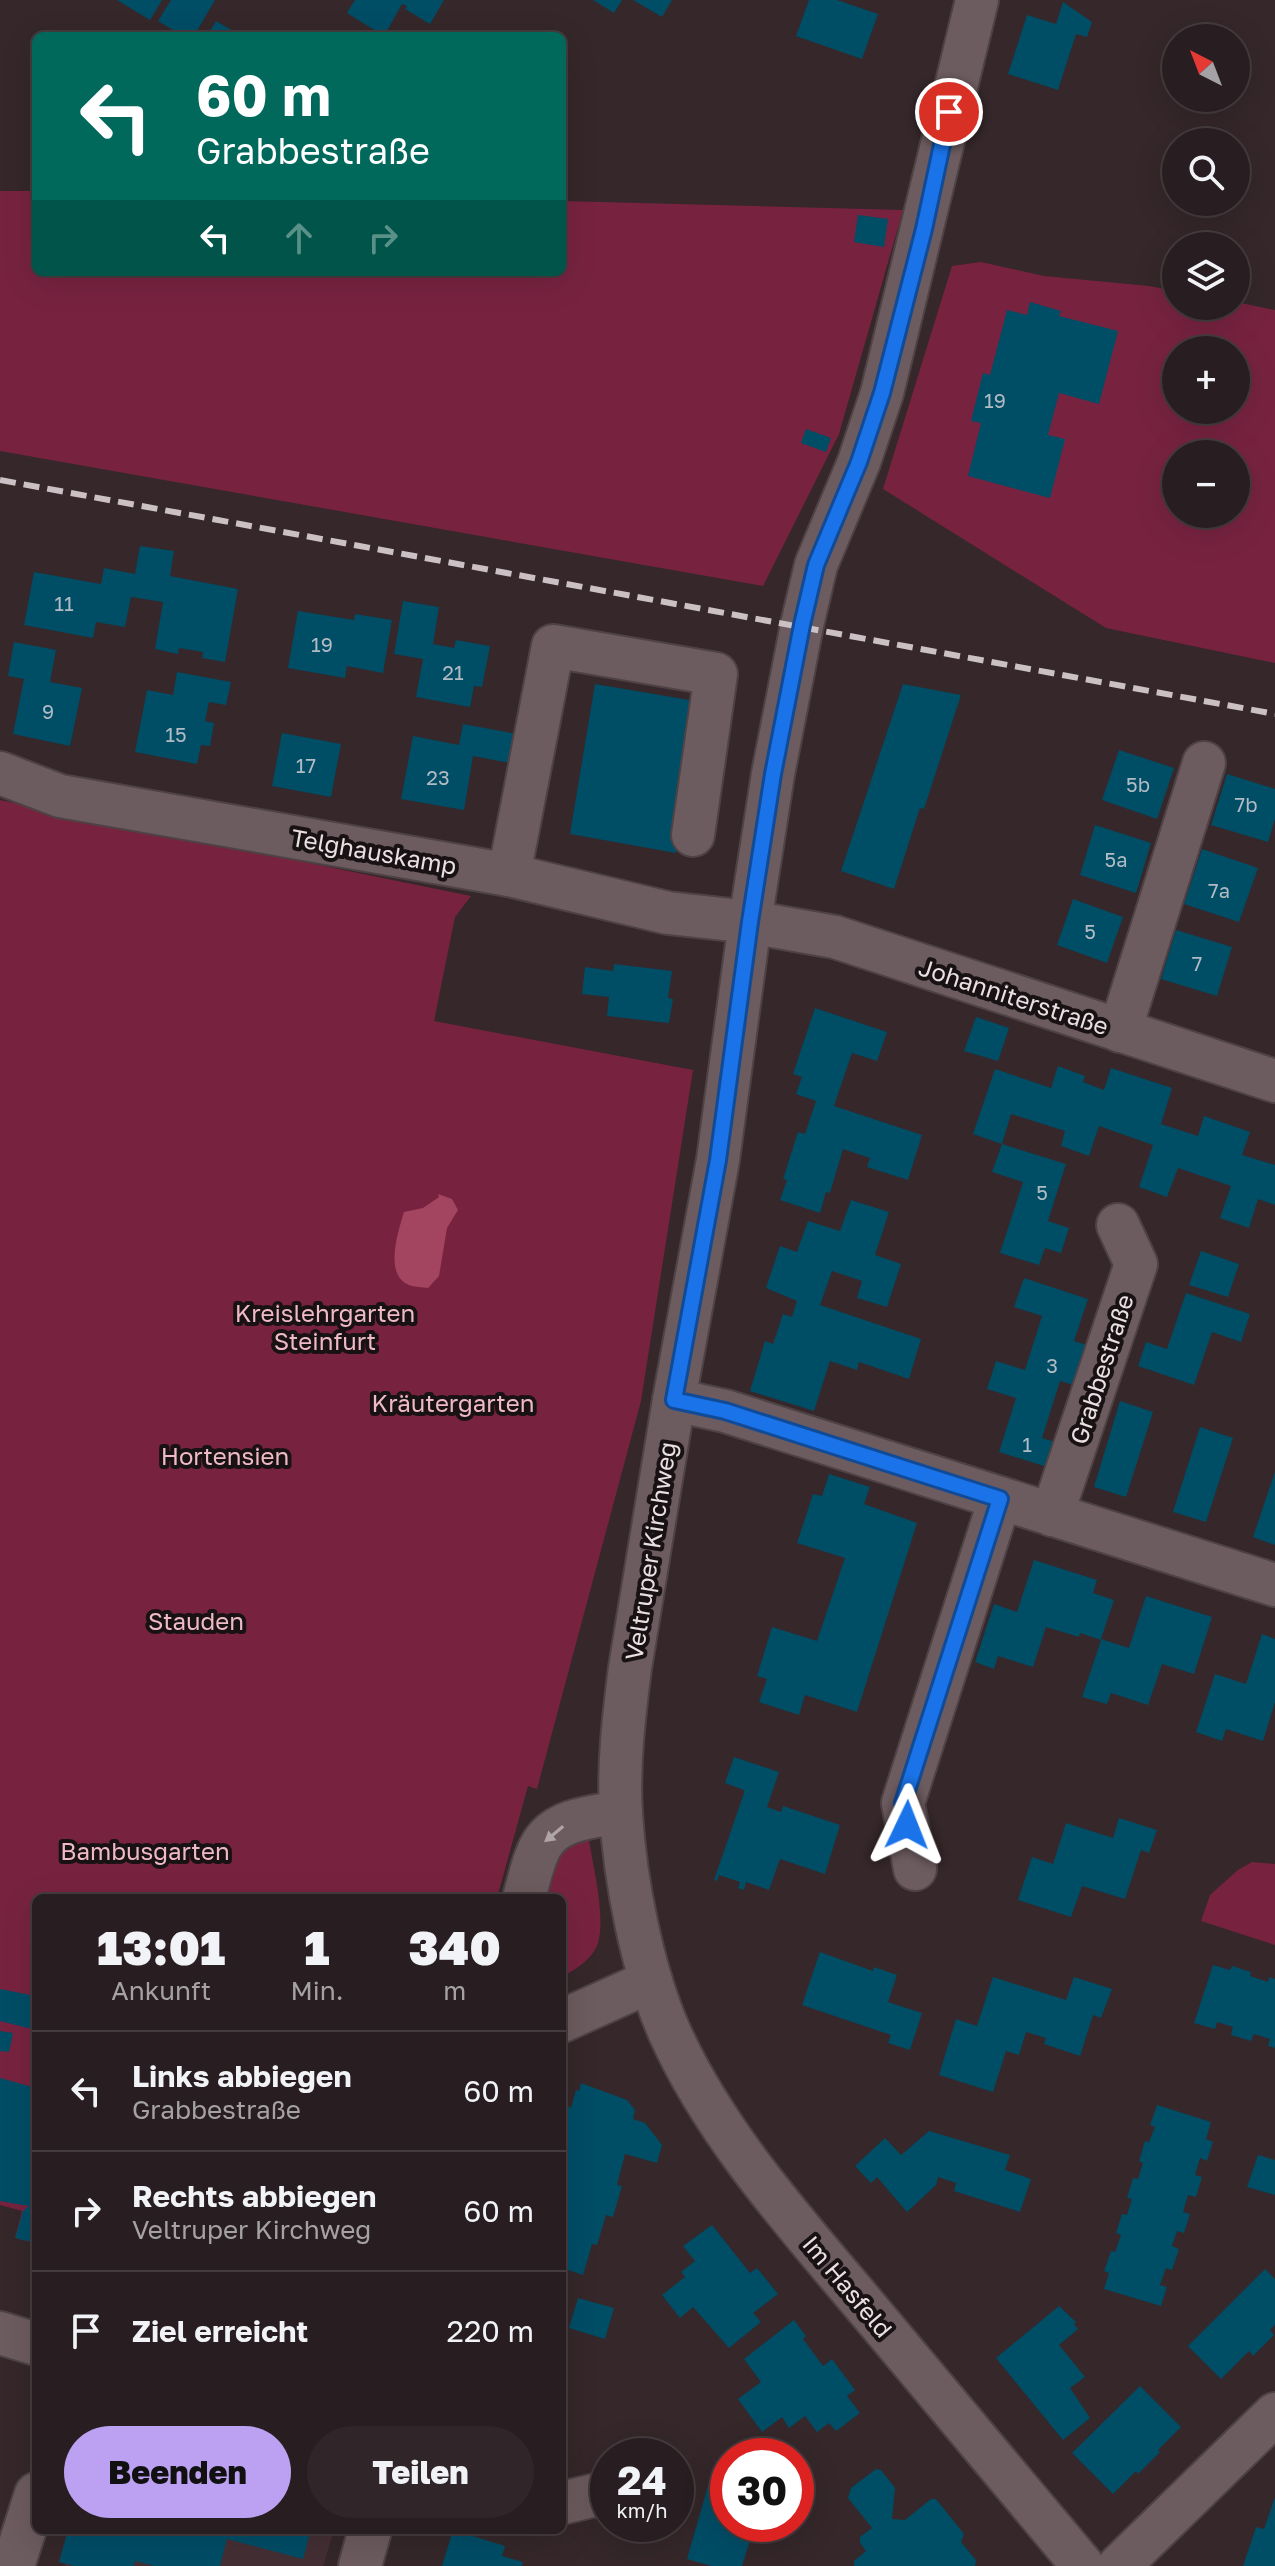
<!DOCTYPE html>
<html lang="de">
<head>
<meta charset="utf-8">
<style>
	:root { --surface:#281d20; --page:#302629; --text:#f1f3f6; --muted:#a5a2a5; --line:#443b3e; --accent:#bca0f2 }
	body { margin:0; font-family:"Golos Text",sans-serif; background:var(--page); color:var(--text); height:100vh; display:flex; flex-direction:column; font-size:30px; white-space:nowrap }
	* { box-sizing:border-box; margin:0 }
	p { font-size:26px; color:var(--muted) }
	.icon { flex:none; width:44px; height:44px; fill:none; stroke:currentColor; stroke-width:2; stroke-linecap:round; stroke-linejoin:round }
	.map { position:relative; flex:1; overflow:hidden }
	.panel { position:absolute; left:32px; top:1894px; width:534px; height:640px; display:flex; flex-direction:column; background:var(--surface); border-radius:12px; box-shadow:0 8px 32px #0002,0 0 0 2px var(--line) }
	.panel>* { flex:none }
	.top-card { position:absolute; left:32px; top:32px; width:534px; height:244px; border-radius:12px; box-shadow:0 8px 32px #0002,0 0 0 2px var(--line); background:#00695c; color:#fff; overflow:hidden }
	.needle { width:52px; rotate:318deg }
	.controls { position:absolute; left:1162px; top:24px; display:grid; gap:16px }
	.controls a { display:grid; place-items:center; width:88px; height:88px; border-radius:50%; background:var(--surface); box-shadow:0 8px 32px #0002,0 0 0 2px var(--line); font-size:40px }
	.speed { position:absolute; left:590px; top:2438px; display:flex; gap:16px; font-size:40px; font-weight:700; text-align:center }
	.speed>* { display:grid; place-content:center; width:104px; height:104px; border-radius:50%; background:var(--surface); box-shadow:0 8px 32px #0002,0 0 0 2px var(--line); line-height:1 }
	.speed small { font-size:20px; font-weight:400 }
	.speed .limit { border:12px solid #d22; background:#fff; color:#111 }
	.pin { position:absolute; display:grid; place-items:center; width:68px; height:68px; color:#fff; margin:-34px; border:4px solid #fff; border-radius:50%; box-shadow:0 2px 8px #0007 }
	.me { position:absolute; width:88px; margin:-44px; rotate:2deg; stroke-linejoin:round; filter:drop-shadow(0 0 6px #0008) }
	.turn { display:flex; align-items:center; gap:28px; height:168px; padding:0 32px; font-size:36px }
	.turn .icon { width:104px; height:104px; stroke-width:2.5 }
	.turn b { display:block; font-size:56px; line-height:68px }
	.lanes { display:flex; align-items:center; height:76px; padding:0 32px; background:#0003; justify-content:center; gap:40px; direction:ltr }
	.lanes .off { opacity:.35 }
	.eta { display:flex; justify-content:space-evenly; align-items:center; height:136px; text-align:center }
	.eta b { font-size:48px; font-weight:800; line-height:56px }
	.cta { display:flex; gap:16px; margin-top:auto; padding:16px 32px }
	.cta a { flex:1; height:92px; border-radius:48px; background:var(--accent); color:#111; font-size:32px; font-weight:800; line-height:92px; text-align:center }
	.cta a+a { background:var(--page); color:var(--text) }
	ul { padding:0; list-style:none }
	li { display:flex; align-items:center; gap:24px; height:120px; padding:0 32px; border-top:2px solid var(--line) }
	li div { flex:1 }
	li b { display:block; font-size:30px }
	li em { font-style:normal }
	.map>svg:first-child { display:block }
</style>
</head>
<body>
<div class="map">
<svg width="1275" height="2566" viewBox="0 0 1275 2566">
	<rect width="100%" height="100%" fill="#35272a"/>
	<path fill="#442f34" d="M68 2530H334L323 2566H65V2564L59 2562Z"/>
	<g fill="#772340" fill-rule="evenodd">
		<path d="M0 191H36V272H562V201L903 210 839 434 763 586 0 451Z"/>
		<path d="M981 262 1044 276 1149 286 1176 291V306H1236V302L1275 310V663L1106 628 883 489 952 266ZM1176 350H1236V410H1176ZM1176 454H1236V514H1176Z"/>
		<path d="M0 800 471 896 455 917 434 1021 693 1070 641 1401 537 1789 528 1786 497 1898H36V2243L15 2238 22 2211 0 2205Z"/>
		<path d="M589 1840C593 1866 608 1926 596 1948 588 1962 576 1969 562 1977V1898H537L543 1878 567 1846Z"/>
		<path d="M1252 1862 1275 1864V1945L1201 1921 1210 1895 1238 1870Z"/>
	</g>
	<path fill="#a34461" d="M438 1194 452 1199 458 1210 447 1228 439 1276 428 1288C422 1287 414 1287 409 1285 383 1275 399 1229 404 1212L423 1208 439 1197Z"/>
	<g fill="#004d66">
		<path d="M117 0H162L150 20Z"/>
		<path d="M171 0H215L194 36H183L158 21Z"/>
		<path d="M355 0H444L430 24 405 9 407 6 402 4 384 36 347 13Z"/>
		<path d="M593 0H622L614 13Z"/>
		<path d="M633 0H672L662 17Z"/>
		<path d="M809 0H837L878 14 862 59 796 36Z"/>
		<path d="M1063 2 1092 22 1087 37 1076 34 1058 90 1008 74 1027 15 1056 24Z"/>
		<path d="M216 21 235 32 232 36H207Z"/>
		<path d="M858 215 888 219 884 247 854 242Z"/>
		<path d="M1030 302 1061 311 1059 316 1118 331 1099 404 1059 393 1048 435 1065 439 1050 498 968 476 981 423 971 421 983 373 990 375 1007 310 1027 315Z"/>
		<path d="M806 429 831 438 826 452 801 443Z"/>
		<path d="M140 546 174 551 170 576 238 589 225 662 202 658 203 652 179 648 178 654 155 649 163 602 131 597 125 627 96 622 93 638 24 625 34 572 101 584 104 568 135 574Z"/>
		<path d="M403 601 439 607 433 644 454 648 456 640 490 646 482 687 474 686 470 707 416 697 423 659 394 654Z"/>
		<path d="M298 611 354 620 355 614 392 620 383 673 347 666 345 678 288 668Z"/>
		<path d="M14 642 56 650 50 682 82 688 70 746 13 734 24 679 8 676Z"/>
		<path d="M177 672 231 682 226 705 209 702 205 721 214 723 210 746 201 745 197 764 135 752 147 690 173 695Z"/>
		<path d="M595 684 701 702 676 853 570 834Z"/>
		<path d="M903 684 961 695 924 809 920 808 894 889 841 871Z"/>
		<path d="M463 724 516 734 510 763 473 756 464 810 401 799 413 736 459 745Z"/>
		<path d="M282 733 341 744 331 797 272 786Z"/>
		<path d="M1119 750 1174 768 1157 819 1102 800Z"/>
		<path d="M1227 774 1275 789V819L1268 842 1211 825Z"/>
		<path d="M1095 825 1151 843 1136 893 1080 875Z"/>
		<path d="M1202 849 1258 868 1239 922 1184 904Z"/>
		<path d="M1073 899 1123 917 1107 963 1057 945Z"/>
		<path d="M1176 930 1232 947 1217 996 1161 979Z"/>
		<path d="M614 964 672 971 668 998 673 999 669 1023 607 1016 609 997 582 994 585 967 613 971Z"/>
		<path d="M815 1008 887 1032 877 1061 852 1053 834 1106 922 1135 908 1180 867 1167 870 1158 843 1149 830 1193 826 1192 820 1213 780 1200 787 1180 783 1179 798 1132 805 1134 816 1101 796 1094 802 1077 793 1074Z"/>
		<path d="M976 1017 1009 1028 998 1061 964 1051Z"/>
		<path d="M1058 1066 1085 1076 1083 1082 1104 1090 1111 1068 1172 1088 1161 1124 1198 1136 1204 1116 1250 1132 1242 1155 1275 1165V1205L1258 1199 1249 1228 1220 1218 1231 1186 1178 1168 1167 1197 1139 1187 1153 1145 1099 1126 1089 1156 1061 1146 1065 1131 1011 1114 1002 1144 973 1134 995 1069 1051 1088Z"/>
		<path d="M1002 1144 1066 1164 1048 1221 1069 1228 1061 1253 1045 1248 1039 1265 1000 1253 1023 1182 992 1172Z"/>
		<path d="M851 1200 889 1212 875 1255 901 1264 887 1307 857 1298 862 1281 832 1271 820 1305 921 1339 909 1379 859 1362 857 1370 830 1361 814 1411 750 1391 765 1341 773 1344 783 1314 792 1317 797 1301 766 1288 780 1246 797 1252 808 1221 840 1231Z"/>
		<path d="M1201 1251 1239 1264 1228 1297 1189 1285Z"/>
		<path d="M1024 1278 1088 1299 1074 1341 1096 1348 1084 1388 1060 1381 1042 1438 1065 1445 1057 1470 999 1452 1016 1398 987 1389 996 1361 1025 1370 1042 1316 1014 1307Z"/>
		<path d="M1186 1293 1250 1314 1241 1342 1212 1332 1194 1385 1138 1366 1146 1342 1167 1349Z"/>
		<path d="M1120 1401 1153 1412 1126 1497 1094 1487Z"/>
		<path d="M1200 1427 1233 1438 1206 1522 1173 1512Z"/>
		<path d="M1275 1472V1545L1253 1537Z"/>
		<path d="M829 1474 870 1487 864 1504 917 1523 857 1712 805 1695 799 1715 759 1702 767 1679 757 1676 772 1627 817 1641 845 1558 797 1543 813 1494 822 1496Z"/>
		<path d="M1034 1560 1097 1580 1093 1593 1114 1600 1101 1639 1129 1648 1146 1596 1212 1617 1194 1674 1162 1664 1148 1705 1111 1693 1107 1704 1082 1697 1101 1640 1080 1633 1079 1637 1046 1627 1033 1667 998 1656 994 1669 975 1662 994 1604 1017 1612Z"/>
		<path d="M1262 1634 1275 1639V1702L1263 1741 1226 1729 1222 1741 1196 1732 1215 1674 1246 1684Z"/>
		<path d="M734 1757 779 1772 767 1807 781 1812 783 1806 840 1825 825 1874 780 1859 769 1890 746 1882 744 1890 738 1888 740 1882 719 1875 717 1881 714 1880 744 1793V1790L725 1783Z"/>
		<path d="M1119 1818 1157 1830 1149 1853 1141 1850 1125 1899 1082 1886 1071 1917 1018 1900 1032 1857 1053 1864 1066 1823 1113 1838Z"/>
		<path d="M820 1952 873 1971 874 1967 897 1975 888 2002 922 2013 910 2050 888 2043 891 2035 802 2005Z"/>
		<path d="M1213 1965 1230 1970 1232 1966 1251 1972 1250 1976 1268 1982 1269 1977 1275 1979V2048L1268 2046 1270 2039 1254 2034 1251 2041 1231 2035 1233 2027 1217 2022 1215 2029 1194 2023Z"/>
		<path d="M993 1977 1066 2000 1074 1977 1112 1989 1101 2018 1093 2015 1080 2056 1044 2044 1046 2038 1026 2032 1019 2055 1006 2051 993 2092 939 2075 956 2019 977 2026Z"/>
		<path d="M0 1989 36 1996V2030L0 2021Z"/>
		<path d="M0 2031 13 2033 9 2052 0 2051Z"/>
		<path d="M0 2078 36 2088V2109L33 2121 36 2122V2243L15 2238 23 2211 29 2206 0 2201Z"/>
		<path d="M581 2083 627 2100 635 2110 633 2119 645 2123 662 2145 657 2163 625 2154 617 2185 622 2186 613 2217 606 2215 597 2245 592 2244 583 2275 562 2268V2122L567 2106 571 2108 576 2090 579 2091Z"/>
		<path d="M1157 2105 1211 2122 1206 2139 1213 2142 1207 2161 1200 2158 1195 2175 1202 2177 1196 2197 1188 2195 1183 2212 1190 2214 1184 2233 1177 2231 1172 2246 1179 2249 1172 2270 1166 2268 1160 2285 1167 2287 1161 2306 1104 2289 1109 2273 1104 2271 1111 2251 1115 2252 1121 2235 1116 2233 1122 2214 1127 2215 1132 2199 1127 2198 1133 2178 1138 2179 1143 2163 1139 2161 1145 2141 1149 2142 1155 2127 1150 2125Z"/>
		<path d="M929 2131 1010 2155 1005 2170 1031 2179 1020 2212 954 2191 956 2183 938 2177 936 2185 907 2212 877 2177 871 2183 855 2166 885 2138 901 2155Z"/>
		<path d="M1258 2155 1275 2160V2195L1247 2187Z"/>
		<path d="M712 2225 750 2273 757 2268 778 2294 753 2313 761 2322 729 2348 693 2307 680 2318 662 2295 685 2277 681 2272 695 2261 683 2246Z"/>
		<path d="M1265 2269 1275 2279V2325L1270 2330 1274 2335 1253 2356 1249 2351 1221 2379 1188 2346Z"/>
		<path d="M578 2298 614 2308 605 2339 569 2328Z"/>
		<path d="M1059 2306 1076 2322 1074 2324 1078 2329 1059 2345 1085 2377 1070 2388 1090 2418 1063 2440 996 2358Z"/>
		<path d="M794 2320 806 2336 803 2339 823 2366 832 2359 855 2390 847 2396 860 2413 836 2431 829 2423 817 2432 805 2416 789 2428 782 2417 762 2432 738 2399 761 2382 744 2359Z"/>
		<path d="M1140 2386 1181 2427 1158 2450 1160 2452 1138 2474 1136 2471 1113 2494 1072 2453Z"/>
		<path d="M876 2469 881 2470 895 2488 892 2519 905 2520 931 2499H936L964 2534 961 2542 976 2560 975 2566H854V2561L866 2551 860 2543V2537L872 2528 848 2498 851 2488Z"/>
		<path d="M708 2486 728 2492V2524H779L774 2538 753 2531 742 2566H711L687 2559Z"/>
		<path d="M1275 2497V2566H1243L1256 2527 1264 2529Z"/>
		<path d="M68 2530H311L303 2559 227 2539 220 2566H154L135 2561 134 2566H74L59 2562Z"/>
		<path d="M453 2530 505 2546 502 2556 523 2562 522 2566H442Z"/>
	</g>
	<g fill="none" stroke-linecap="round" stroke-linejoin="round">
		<defs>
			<g id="minor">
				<path d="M977 0 882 393 859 462 816 565 802 625 773 774 750 922 718 1160 674 1400 630 1668C624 1715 618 1765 621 1813 625 1880 642 1969 669 2031 714 2132 791 2218 861 2301 935 2390 1009 2478 1083 2566"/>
				<path d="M0 773 60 796 509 875 668 913 750 922 835 937 1275 1081"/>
				<path d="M509 875 553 646 716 674 693 835"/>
				<path d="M1120 1031 1204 763"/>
				<path d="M674 1400 725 1411 1275 1585"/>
				<path d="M1052 1515 1136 1264 1118 1225"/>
				<path d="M915 1869 903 1803 1000 1499"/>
				<path d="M524 1898C529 1881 533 1859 542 1844 558 1818 594 1817 621 1812"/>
				<path d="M562 2021 651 1981"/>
				<path d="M0 2333 36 2344"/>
				<path d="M562 2503 608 2492"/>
				<path d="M13 2566 36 2494"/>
				<path d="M360 2566 370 2530"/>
				<path d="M1119 2566 1275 2414"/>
			</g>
		</defs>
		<use href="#minor" stroke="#4e4245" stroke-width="46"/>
		<use href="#minor" stroke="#6c5b5f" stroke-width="42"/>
		<path stroke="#cbc0c3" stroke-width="6" stroke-dasharray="16 8" stroke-linecap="butt" d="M0 480 1275 714"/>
	</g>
	<defs><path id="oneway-solid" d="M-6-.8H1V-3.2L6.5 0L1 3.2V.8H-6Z" transform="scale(2)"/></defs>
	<use fill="#b1a4a7" href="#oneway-solid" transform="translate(554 1834) rotate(140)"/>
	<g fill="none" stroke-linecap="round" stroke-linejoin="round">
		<defs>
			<path id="route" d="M907 1825 903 1803 1000 1499 725 1411 674 1400 718 1160 750 922 773 774 802 625 816 565 859 462 882 393 924 229 949 112"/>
		</defs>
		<use href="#route" stroke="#114b97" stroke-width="20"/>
		<use href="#route" stroke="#1a73e8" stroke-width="14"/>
	</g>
	<g text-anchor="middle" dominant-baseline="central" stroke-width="8" stroke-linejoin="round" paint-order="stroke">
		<g font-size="20" fill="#b0bbc3">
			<text x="995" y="400">19</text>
			<text x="64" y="603">11</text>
			<text x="322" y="644">19</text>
			<text x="453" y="672">21</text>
			<text x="48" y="711">9</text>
			<text x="176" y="734">15</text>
			<text x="306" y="765">17</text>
			<text x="438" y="777">23</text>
			<text x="1138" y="784">5b</text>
			<text x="1246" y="804">7b</text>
			<text x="1116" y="859">5a</text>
			<text x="1219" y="890">7a</text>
			<text x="1090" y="931">5</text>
			<text x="1197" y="963">7</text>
			<text x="1042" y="1192">5</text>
			<text x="1052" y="1365">3</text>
			<text x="1027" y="1444">1</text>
		</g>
		<g font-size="24" fill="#eae0e2" stroke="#191214">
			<text transform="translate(374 851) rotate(10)">Telghauskamp</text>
			<text transform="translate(1014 996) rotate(18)">Johanniterstraße</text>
			<text transform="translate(1101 1369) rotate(-72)">Grabbestraße</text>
			<text transform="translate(650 1551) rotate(-81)">Veltruper Kirchweg</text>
			<text transform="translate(848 2286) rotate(50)">Im Hasfeld</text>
		</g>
		<g font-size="24" fill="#efbac6" stroke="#191214">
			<text x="325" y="1312">Kreislehrgarten<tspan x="325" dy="28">Steinfurt</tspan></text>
			<text x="453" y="1402">Kräutergarten</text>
			<text x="225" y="1455">Hortensien</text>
			<text x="196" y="1620">Stauden</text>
			<text x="145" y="1850">Bambusgarten</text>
		</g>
	</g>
</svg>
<div class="controls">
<a><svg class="needle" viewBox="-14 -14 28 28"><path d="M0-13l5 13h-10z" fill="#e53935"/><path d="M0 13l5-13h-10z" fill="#a5a2a5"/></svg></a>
<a><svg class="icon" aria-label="search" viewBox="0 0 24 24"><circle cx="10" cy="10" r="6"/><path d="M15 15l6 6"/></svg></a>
<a><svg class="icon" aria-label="layers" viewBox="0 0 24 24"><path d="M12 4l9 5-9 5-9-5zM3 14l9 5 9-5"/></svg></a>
<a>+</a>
<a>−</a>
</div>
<div class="speed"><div>24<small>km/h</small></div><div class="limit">30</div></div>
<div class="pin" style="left:949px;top:112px;background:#d93025"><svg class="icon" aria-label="arrive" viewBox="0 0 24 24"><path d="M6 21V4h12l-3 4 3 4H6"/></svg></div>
<svg class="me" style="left:907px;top:1825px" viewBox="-20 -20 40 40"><path d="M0-17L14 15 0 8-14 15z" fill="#1a73e8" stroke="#fff" stroke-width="4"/></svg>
<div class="top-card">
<div class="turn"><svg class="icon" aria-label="left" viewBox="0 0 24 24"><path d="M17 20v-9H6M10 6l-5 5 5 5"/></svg><div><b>60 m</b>Grabbestraße</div></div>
<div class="lanes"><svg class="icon" aria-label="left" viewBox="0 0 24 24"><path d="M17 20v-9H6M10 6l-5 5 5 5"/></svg><svg class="icon off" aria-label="ahead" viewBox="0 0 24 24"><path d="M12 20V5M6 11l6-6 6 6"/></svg><svg class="icon off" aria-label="right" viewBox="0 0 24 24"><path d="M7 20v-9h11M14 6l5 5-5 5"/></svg></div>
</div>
<section class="panel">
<div class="eta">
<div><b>13:01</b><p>Ankunft</p></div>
<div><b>1</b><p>Min.</p></div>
<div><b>340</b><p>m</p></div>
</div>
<ul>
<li><svg class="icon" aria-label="left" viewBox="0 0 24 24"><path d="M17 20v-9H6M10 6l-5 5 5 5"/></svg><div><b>Links abbiegen</b><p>Grabbestraße</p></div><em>60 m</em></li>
<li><svg class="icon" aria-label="right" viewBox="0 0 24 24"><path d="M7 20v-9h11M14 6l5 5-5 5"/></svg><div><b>Rechts abbiegen</b><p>Veltruper Kirchweg</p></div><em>60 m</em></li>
<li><svg class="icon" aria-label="arrive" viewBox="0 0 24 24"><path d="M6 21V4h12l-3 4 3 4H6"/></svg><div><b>Ziel erreicht</b></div><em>220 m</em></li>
</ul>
<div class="cta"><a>Beenden</a><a>Teilen</a></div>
</section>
</div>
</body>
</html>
